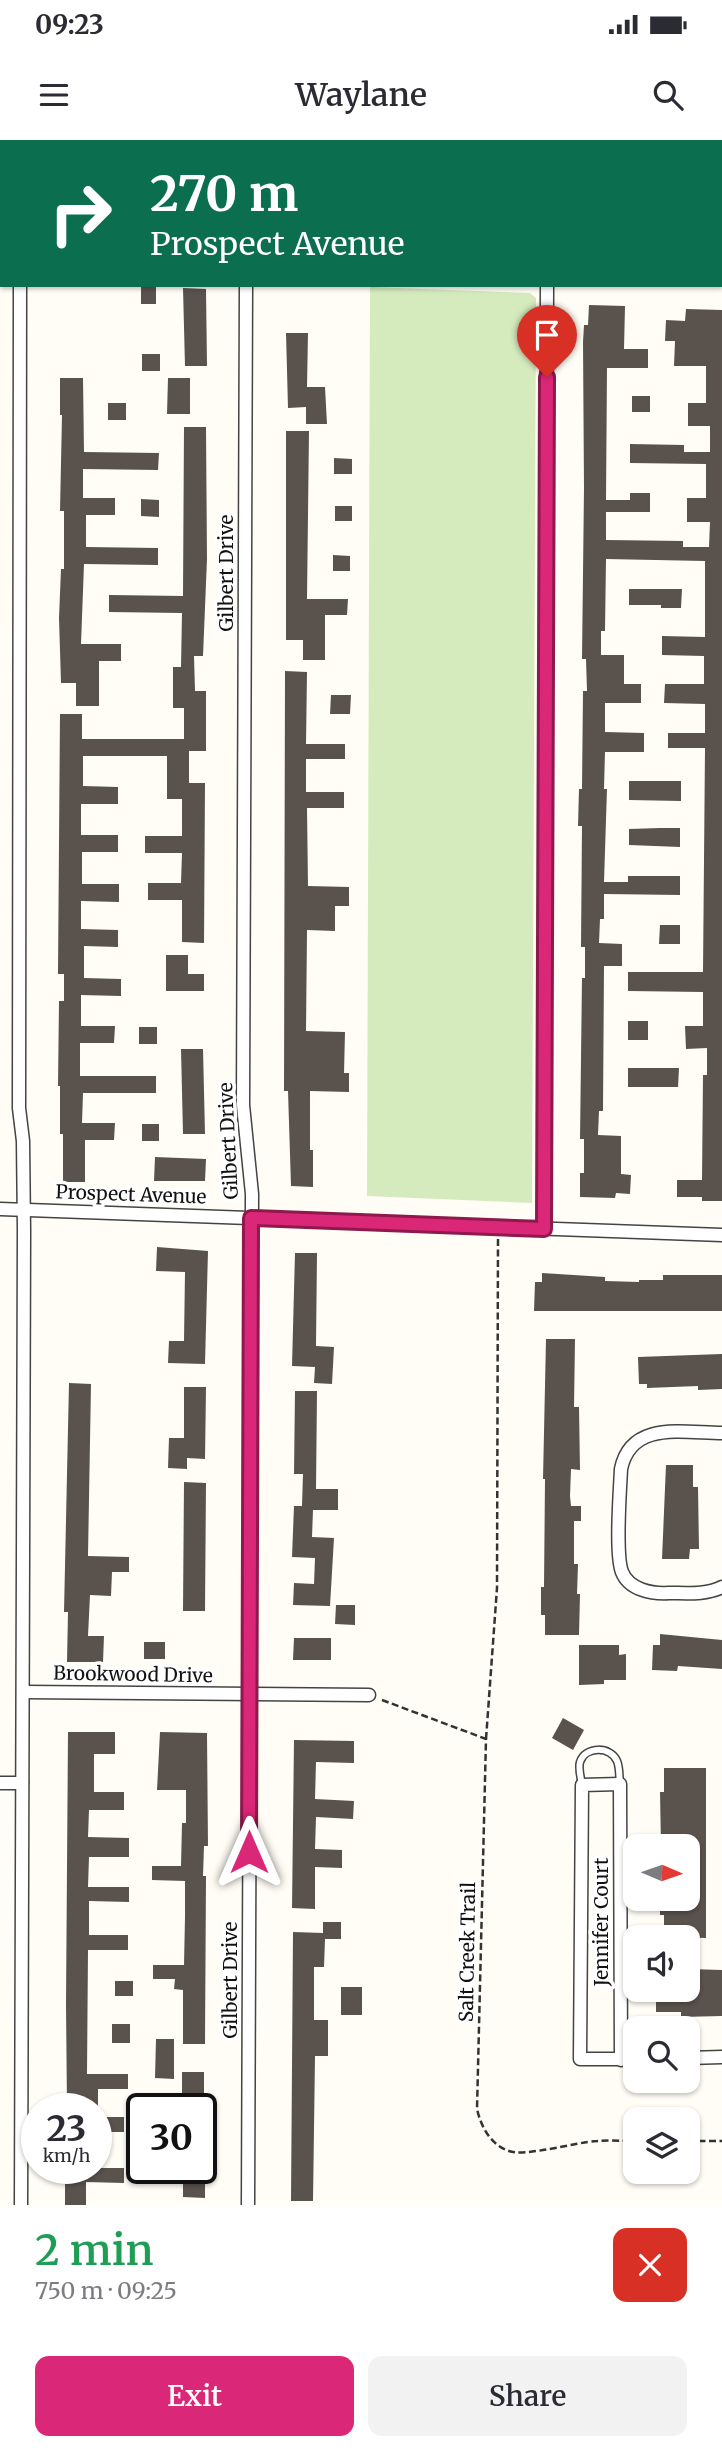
<!DOCTYPE html>
<html lang="en">
<head>
<meta charset="utf-8">
<style>
	:root { --surface:#fff; --page:#f2f2f3; --text:#2b2b33; --muted:#7c7c81; --accent:#db2777 }
	body { margin:0; font-family:Merriweather,serif; background:var(--page); color:var(--text); height:100vh; display:flex; flex-direction:column; font-size:26px; white-space:nowrap }
	* { box-sizing:border-box; margin:0 }
	p { font-size:23px; color:var(--muted) }
	.icon { flex:none; width:38px; height:38px; fill:none; stroke:currentColor; stroke-width:2; stroke-linecap:round; stroke-linejoin:round }
	.map { position:relative; height:2065px; overflow:hidden }
	.side { display:flex; flex-direction:column; background:var(--surface); flex:1 }
	.side>* { flex:none }
	.banner { position:absolute; left:0px; top:0px; width:723px; height:147px; box-shadow:0 2px 5px #0004; background:#0b6e4f; color:#fff; overflow:hidden }
	.needle { width:46px; rotate:92deg }
	.controls { position:absolute; left:623px; top:1694px; display:grid; gap:14px }
	.controls a { display:grid; place-items:center; width:77px; height:77px; border-radius:14px; background:var(--surface); box-shadow:0 2px 5px #0004; font-size:35px }
	.speed { position:absolute; left:21px; top:1953px; display:flex; gap:14px; font-size:35px; font-weight:700; text-align:center }
	.speed>* { display:grid; place-content:center; width:91px; height:91px; border-radius:50%; background:var(--surface); box-shadow:0 2px 5px #0004; line-height:1 }
	.speed small { font-size:18px; font-weight:400 }
	.speed .limit { border:4px solid #111; border-radius:10px; background:#fff; color:#111 }
	.pin { position:absolute; display:grid; place-items:center; width:60px; height:60px; color:#fff; margin:-72px -30px; border-radius:50% 50% 50% 0; rotate:-45deg; box-shadow:0 0 7px #0007 }
	.pin .icon { rotate:45deg }
	.me { position:absolute; width:77px; margin:-38px; rotate:0deg; stroke-linejoin:round; filter:drop-shadow(0 0 5px #0008) }
	.turn { display:flex; align-items:center; gap:24px; height:147px; padding:0 35px; font-size:32px }
	.turn .icon { width:91px; height:91px; stroke-width:2.5 }
	.turn b { display:block; font-size:49px; line-height:60px }
	.round { display:grid; place-items:center; flex:none; width:74px; height:74px; border-radius:14px; background:var(--page) }
	.head { display:flex; align-items:center; justify-content:space-between; height:119px; padding:0 35px }
	h1 { font-size:42px; font-weight:600; line-height:52px; color:#1e9e55 }
	.action { display:flex; gap:14px; margin-top:auto; padding:14px 35px }
	.action a { flex:1; height:80px; border-radius:14px; background:var(--accent); color:#fff; font-size:28px; font-weight:600; line-height:80px; text-align:center }
	.action a+a { background:var(--page); color:var(--text) }
	.status { display:flex; justify-content:space-between; align-items:center; height:49px; padding:0 35px; background:var(--surface); direction:ltr }
	.status svg { height:19px; fill:currentColor }
	header { display:flex; justify-content:space-between; align-items:center; height:91px; padding:0 35px; background:var(--surface); font-size:32px; font-weight:600 }
	.map>svg:first-child { display:block }
</style>
</head>
<body>
<div class="status"><b>09:23</b><svg viewBox="0 0 49 12"><path d="M0 12V9h3v3zM5 12V6h3v6zM10 12V3h3v9zM15 12V0h3v12zM26 1h20v11H26zM47 4h2v5h-2z"/></svg></div>
<header><svg class="icon" aria-label="menu" viewBox="0 0 24 24"><path d="M4 6h16M4 12h16M4 18h16"/></svg>Waylane<svg class="icon" aria-label="search" viewBox="0 0 24 24"><circle cx="10" cy="10" r="6"/><path d="M15 15l6 6"/></svg></header>
<div class="map">
<svg width="722" height="2065" viewBox="0 0 722 2065">
	<rect width="100%" height="100%" fill="#fffdf5"/>
	<g fill="#d5ebbd">
		<path d="M0 0H104L2 2V97Z"/>
		<path d="M285 0H722V126L721 2H285Z"/>
		<path d="M370 147 530 153 536 158 532 1063 367 1056Z"/>
	</g>
	<g fill="#5a524d">
		<rect x="141" y="147" width="15" height="17"/>
		<path d="M183 148 206 149 207 226H185Z"/>
		<path d="M589 165 625 166 624 209H648V228H607L606 360H630V353H650V372H606V400L683 401V407H709L710 382H687V358H706V324L630 323V304L684 305V312H710V286H688V263H706V226H674L675 201H665L666 180 685 181 686 169 722 170V1061H702V1057H677V1040H702L703 935H707V908L686 909 685 886H703V852L628 851V832H703L705 608H668V593H705V564L664 563 665 544H704V516L662 515V496L705 497V421L606 419 605 491H601V515H624V544H641V563H605V592L644 593V612H605L604 649H607L604 742H628V736H680V755L604 754V779H600L599 803 622 804V826H604L603 971H599L598 995 621 996V1034L631 1035 630 1054 616 1053 615 1058 580 1057V1033H584V999H580L582 838H585V807H581L582 686H578L579 649H582L583 551H587L586 519H582L584 348 583 202 584 185H588Z"/>
		<path d="M286 193H308L307 247H325L327 284H306V267L288 268Z"/>
		<rect x="142" y="214" width="18" height="17"/>
		<path d="M60 238H83L84 312 159 313 158 330 83 329V358H115V375H86V407L158 408V425L84 424 81 504H121V521H99V566H76V543H61L59 478 61 429H64V371H60L62 275H60Z"/>
		<path d="M168 238H190V274H167Z"/>
		<rect x="632" y="256" width="18" height="16"/>
		<rect x="108" y="263" width="18" height="17"/>
		<path d="M184 287H206L207 419 203 516H194L195 551H206V611H189V643H205L204 803 182 802V760H148V743H181L182 713H145V696H182V659H167V616H83V646L118 647V664H81V695H118V712H82V744H119V762L81 761V789L118 790V807L84 806V838L121 839V856L81 855V886H115L114 903H80V936H156V953H83L82 983H115L114 1000H85V1042H63V994H60V946H58L59 861H64V834H58L60 574H82V599H184V568H173V527H181L182 473 109 472V455L183 456Z"/>
		<path d="M286 291H309L307 459H348L347 475H325V520H303V500H286Z"/>
		<path d="M334 318 352 319V334H334Z"/>
		<path d="M141 359 159 360V377L141 376Z"/>
		<rect x="335" y="366" width="17" height="15"/>
		<path d="M333 415 350 416V431H333Z"/>
		<path d="M629 449H682L681 468H661V465H629Z"/>
		<path d="M285 531 307 532 306 604H345V619H306V652H344V668H307L308 746 349 747V766H335V791L307 790 306 891 345 892 344 933H349V952L310 951V1010H313V1047L291 1046 288 951H284Z"/>
		<path d="M331 555H351L350 574H330Z"/>
		<path d="M629 641H681V661L629 660Z"/>
		<path d="M660 688H680V707L629 705V689Z"/>
		<path d="M660 785H680V804H659Z"/>
		<path d="M166 815H188V834H204V851H166Z"/>
		<rect x="628" y="881" width="20" height="19"/>
		<rect x="139" y="887" width="18" height="17"/>
		<path d="M181 909H203L205 994H183Z"/>
		<path d="M628 928H679L678 947H628Z"/>
		<rect x="142" y="984" width="17" height="17"/>
		<path d="M155 1017 206 1019 205 1041H154Z"/>
		<path d="M157 1107 208 1111 205 1224 168 1223 169 1201H184L185 1132 156 1131Z"/>
		<path d="M295 1113H317L316 1206 334 1207 332 1244 314 1243 315 1227 292 1226Z"/>
		<path d="M542 1133 605 1137V1141L639 1142V1140H663V1135H722V1171H534L535 1142H542Z"/>
		<path d="M546 1199H575L574 1267H579L580 1330 571 1329 570 1356 571 1366H581V1381H574V1424H578L577 1454H580L579 1495H545V1475H541V1447H544L545 1339H543Z"/>
		<path d="M722 1214V1249L698 1250V1246L647 1248V1244H639L638 1217Z"/>
		<path d="M69 1243 91 1244 88 1416 129 1417V1432H112L111 1456 90 1455 88 1496H104L103 1522H67L68 1472H64Z"/>
		<path d="M184 1247H206L205 1319 187 1318V1329L168 1328 169 1298H184Z"/>
		<path d="M295 1251H317L316 1349H338V1370H313L312 1397 334 1398 330 1466 293 1465 294 1443 314 1444 315 1418 292 1417 294 1366H302L303 1334H294Z"/>
		<path d="M666 1325H693V1347H698L699 1409H690L689 1419H662Z"/>
		<path d="M184 1342 206 1343 205 1471H183Z"/>
		<path d="M336 1465H355V1485L335 1484Z"/>
		<path d="M660 1494 722 1500V1529L678 1526 677 1531 652 1530 653 1505H660Z"/>
		<path d="M294 1498H331V1520H293Z"/>
		<rect x="144" y="1502" width="21" height="17"/>
		<path d="M579 1505H619V1515L626 1514V1540H604V1544L579 1545Z"/>
		<path d="M563 1578 584 1590 573 1610 552 1598Z"/>
		<path d="M68 1592H115V1614H94V1652H124V1670H89L88 1697 129 1698V1717H89L88 1747H129V1762L89 1761V1795H128V1810H88L87 1934H128V1949H98V1969H67L66 1864Z"/>
		<path d="M160 1592 207 1593 208 1706H204L203 1736H206L205 1904H183V1850L174 1849 175 1839H153V1825H184L185 1777V1741L152 1740V1726H181L182 1683H186V1650H157Z"/>
		<path d="M294 1600 354 1601V1623L316 1622 315 1659 354 1661 353 1679 316 1677 315 1709 342 1710V1728L315 1727V1769L292 1768Z"/>
		<path d="M664 1628H706V1798L664 1797V1775H660V1761H667V1759H688V1706H661L660 1652H664Z"/>
		<path d="M323 1782H341V1799H325L324 1827H314V1880H328V1916H315L313 2061H291L293 1792 323 1793Z"/>
		<path d="M688 1829 722 1830V1876L681 1877V1872H656V1850H688Z"/>
		<rect x="115" y="1841" width="18" height="15"/>
		<rect x="341" y="1847" width="21" height="28"/>
		<rect x="112" y="1884" width="18" height="19"/>
		<path d="M156 1899H174V1939L155 1938Z"/>
		<rect x="182" y="1932" width="22" height="31"/>
		<rect x="106" y="1977" width="18" height="15"/>
		<path d="M65 2028H124V2043L86 2042V2065H65Z"/>
		<path d="M183 2028H205V2058L183 2057Z"/>
	</g>
	<g fill="none" stroke-linecap="round" stroke-linejoin="round">
		<defs>
			<g id="lane">
				<path d="M132 2V0"/>
				<path d="M170 2V0"/>
				<path d="M582 1645C581 1638 578 1629 580 1622 585 1606 611 1606 617 1621 620 1628 619 1637 620 1644"/>
			</g>
			<g id="street">
				<path d="M20 145 19 968 23 1001 24 1091 21 2065"/>
				<path d="M246 145 243 965 252 1054 248 2065"/>
				<path d="M0 1069 722 1095"/>
				<path d="M544 1089 547 145"/>
				<path d="M722 1293C684 1293 631 1280 621 1329 620 1351 615 1414 622 1432 629 1450 652 1454 669 1453 687 1453 706 1455 722 1447"/>
				<path d="M24 1552 369 1555"/>
				<path d="M0 1643H22"/>
				<path d="M688 1918 722 1917"/>
				<path d="M621 1920 620 1644 582 1645 580 1919H635"/>
			</g>
			<g id="secondary">
				<path d="M0 110H2"/>
				<path d="M721 137H722"/>
			</g>
		</defs>
		<use href="#lane" stroke="#444" stroke-width="9"/>
		<use href="#street" stroke="#444" stroke-width="15"/>
		<use href="#secondary" stroke="#333" stroke-width="20"/>
		<g stroke="#333" stroke-width="2.5" stroke-dasharray="7 3.5" stroke-linecap="butt">
			<path d="M382 1560 486 1599 477 1969C481 1987 491 2005 509 2011 525 2017 577 2002 597 2001 609 2000 622 2001 635 2001"/>
			<path d="M486 1599 497 1448 498 1099"/>
			<path d="M688 2001H722"/>
		</g>
		<use href="#lane" stroke="#fff" stroke-width="6"/>
		<use href="#street" stroke="#fff" stroke-width="12"/>
		<use href="#secondary" stroke="#fff6b0" stroke-width="18"/>
	</g>
	<g fill="none" stroke-linecap="round" stroke-linejoin="round">
		<defs>
			<path id="route" d="M249 1712 251 1078 544 1089 547 237"/>
		</defs>
		<use href="#route" stroke="#8e194d" stroke-width="18"/>
		<use href="#route" stroke="#db2777" stroke-width="12"/>
	</g>
	<g text-anchor="middle" dominant-baseline="central" stroke-width="7" stroke-linejoin="round" paint-order="stroke">
		<g font-size="19" fill="#111" stroke="#fff">
			<text transform="translate(226 433) rotate(-90)">Gilbert Drive</text>
			<text transform="translate(228 1001) rotate(-93)">Gilbert Drive</text>
			<text transform="translate(131 1054) rotate(2)">Prospect Avenue</text>
			<text transform="translate(133 1534) rotate(1)">Brookwood Drive</text>
			<text transform="translate(601 1782) rotate(-90)">Jennifer Court</text>
			<text transform="translate(467 1812) rotate(-89)">Salt Creek Trail</text>
			<text transform="translate(230 1840) rotate(-90)">Gilbert Drive</text>
		</g>
	</g>
</svg>
<div class="controls">
<a><svg class="needle" viewBox="-14 -14 28 28"><path d="M0-13l5 13h-10z" fill="#e53935"/><path d="M0 13l5-13h-10z" fill="#7c7c81"/></svg></a>
<a><svg class="icon" aria-label="sound" viewBox="0 0 24 24"><path d="M4 9h4l5-4v14l-5-4H4zM17 9q2 3 0 6"/></svg></a>
<a><svg class="icon" aria-label="search" viewBox="0 0 24 24"><circle cx="10" cy="10" r="6"/><path d="M15 15l6 6"/></svg></a>
<a><svg class="icon" aria-label="layers" viewBox="0 0 24 24"><path d="M12 4l9 5-9 5-9-5zM3 14l9 5 9-5"/></svg></a>
</div>
<div class="speed"><div>23<small>km/h</small></div><div class="limit">30</div></div>
<div class="pin" style="left:547px;top:237px;background:#d93025"><svg class="icon" aria-label="arrive" viewBox="0 0 24 24"><path d="M6 21V4h12l-3 4 3 4H6"/></svg></div>
<svg class="me" style="left:249px;top:1712px" viewBox="-20 -20 40 40"><path d="M0-17L14 15 0 8-14 15z" fill="#db2777" stroke="#fff" stroke-width="4"/></svg>
<div class="banner">
<div class="turn"><svg class="icon" aria-label="right" viewBox="0 0 24 24"><path d="M7 20v-9h11M14 6l5 5-5 5"/></svg><div><b>270 m</b>Prospect Avenue</div></div>
</div>
</div>
<section class="side">
<div class="head"><div><h1>2 min</h1><p>750 m · 09:25</p></div><a class="round" style="background:#d93025;color:#fff"><svg class="icon" aria-label="close" viewBox="0 0 24 24"><path d="M6 6l12 12M18 6L6 18"/></svg></a></div>
<div class="action"><a>Exit</a><a>Share</a></div>
</section>
</body>
</html>
